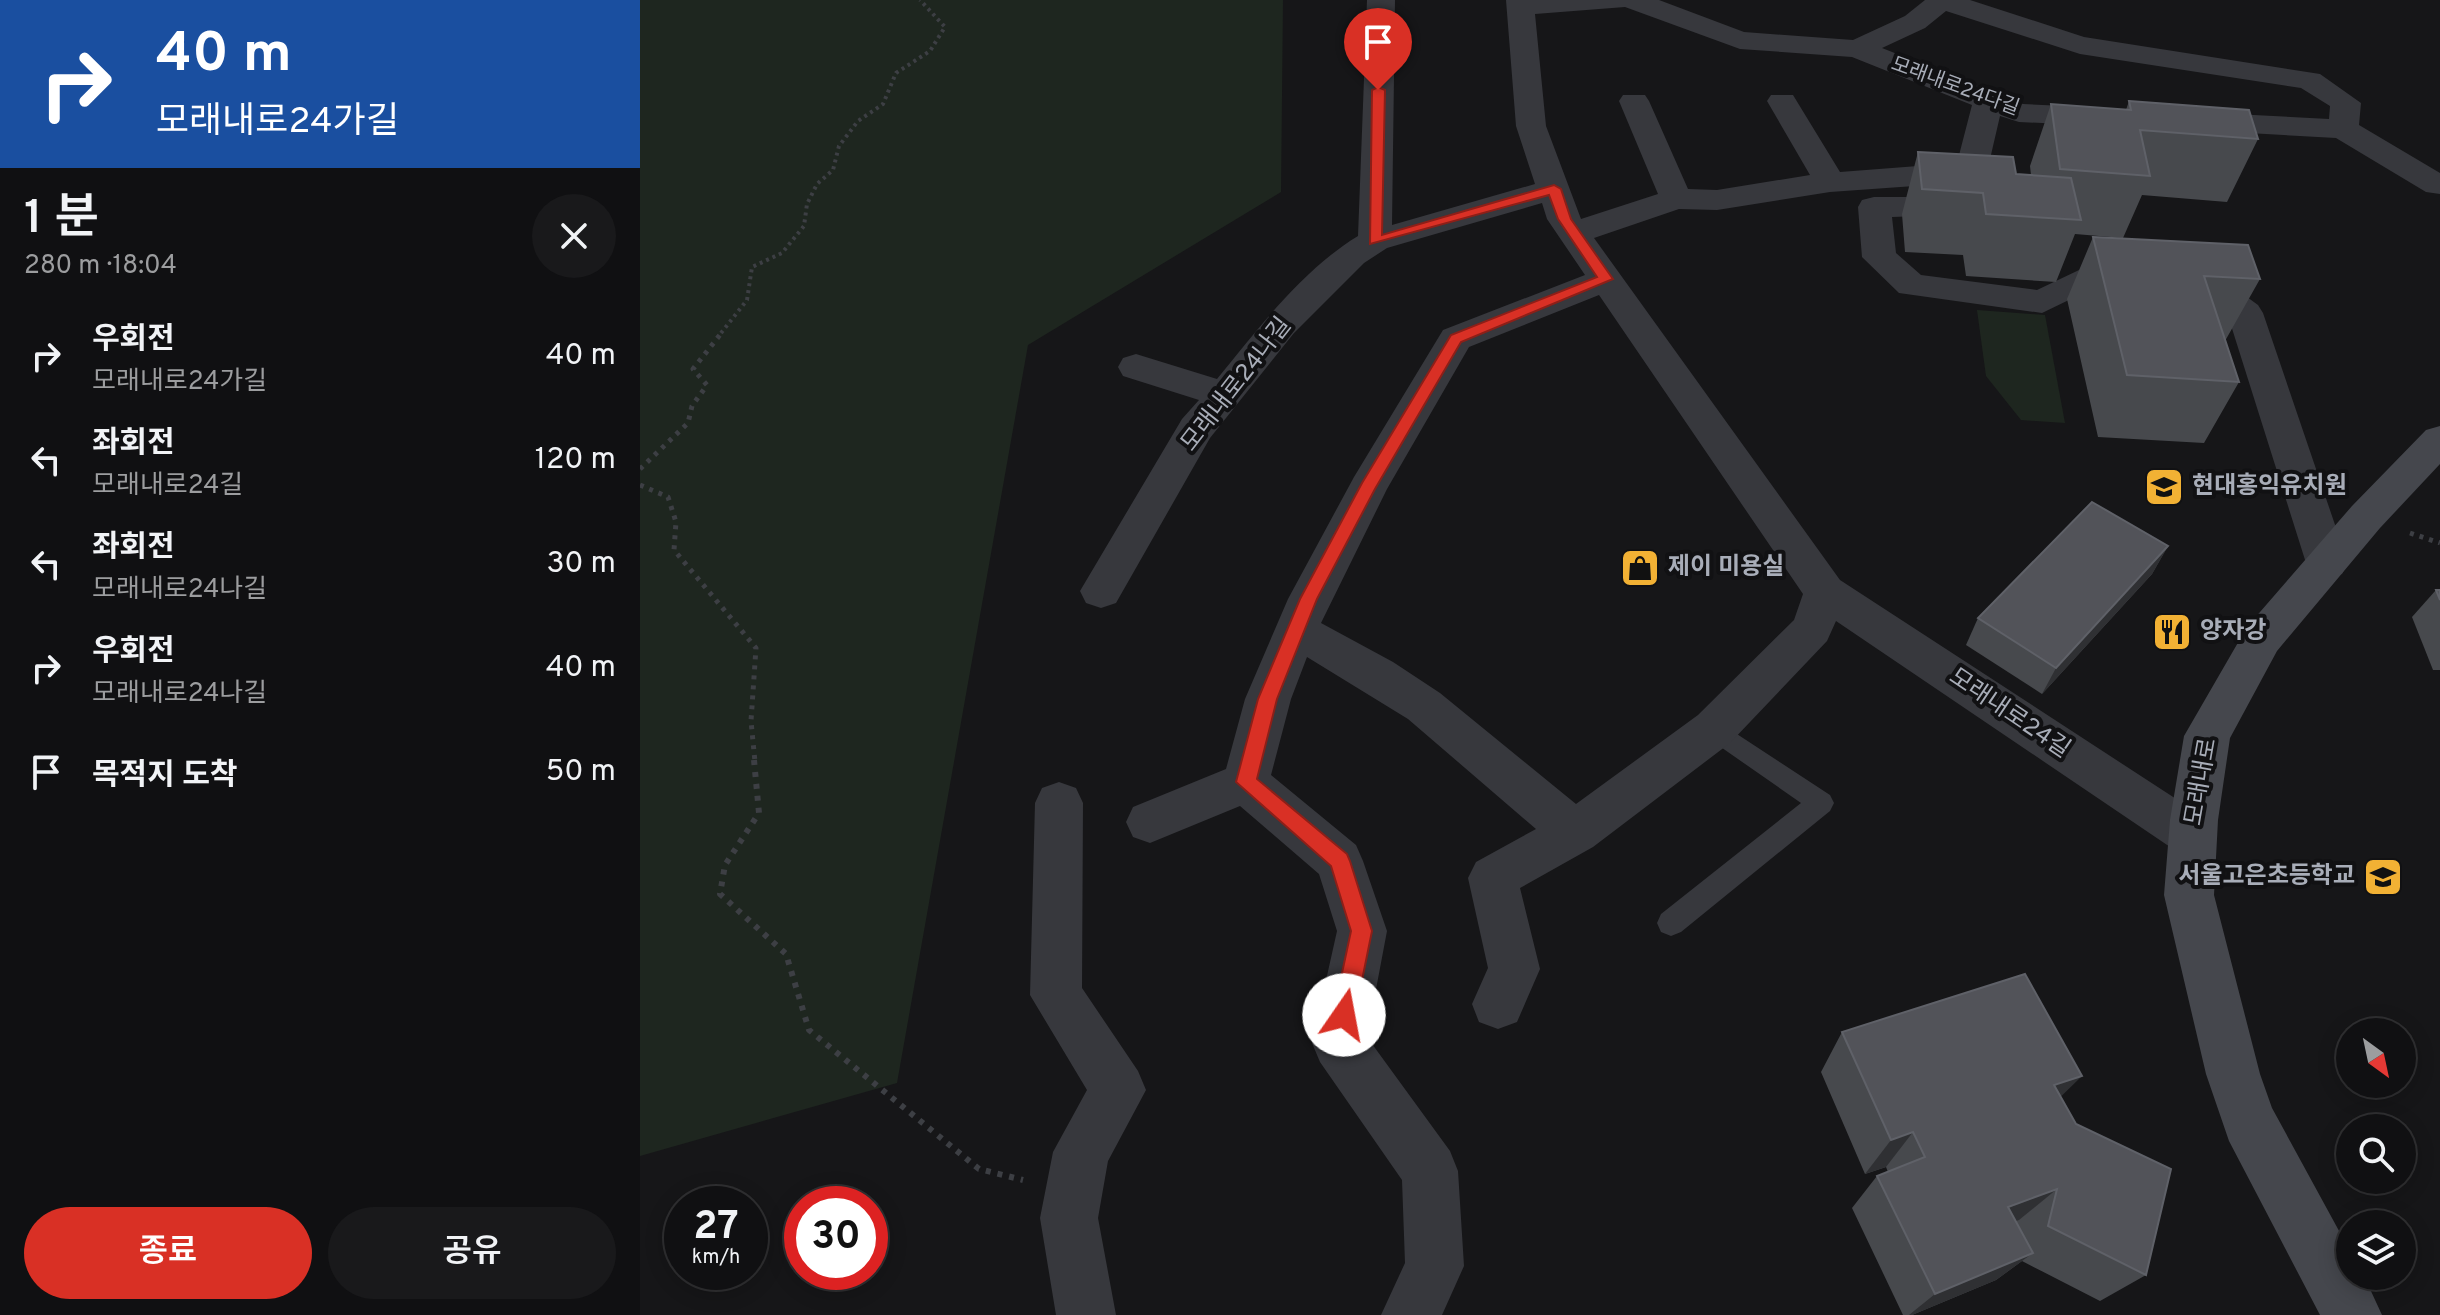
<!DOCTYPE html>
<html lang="ko">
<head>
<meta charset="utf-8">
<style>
	:root { --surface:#101012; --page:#19191b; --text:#f1f3f6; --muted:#9c9d9f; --line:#303032; --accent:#d93025 }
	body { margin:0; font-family:Overpass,"Noto Sans KR",sans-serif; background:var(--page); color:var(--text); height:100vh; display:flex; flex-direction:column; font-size:30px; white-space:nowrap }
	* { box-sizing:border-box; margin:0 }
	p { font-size:26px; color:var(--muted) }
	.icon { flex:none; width:44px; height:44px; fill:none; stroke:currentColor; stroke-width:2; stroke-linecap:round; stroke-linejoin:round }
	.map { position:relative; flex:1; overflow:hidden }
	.drawer { display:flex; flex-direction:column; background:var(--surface); width:640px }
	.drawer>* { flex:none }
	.guide { background:#1a4fa0; color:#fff; overflow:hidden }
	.needle { width:52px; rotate:147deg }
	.buttons { position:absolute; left:1696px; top:1018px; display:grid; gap:16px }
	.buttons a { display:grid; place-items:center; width:80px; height:80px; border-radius:50%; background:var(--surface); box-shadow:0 4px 20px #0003,0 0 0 2px var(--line); font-size:40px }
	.speed { position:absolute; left:24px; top:1186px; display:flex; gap:16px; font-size:40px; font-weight:700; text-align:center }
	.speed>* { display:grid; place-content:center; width:104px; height:104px; border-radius:50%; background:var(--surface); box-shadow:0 4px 20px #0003,0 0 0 2px var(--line); line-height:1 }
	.speed small { font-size:20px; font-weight:400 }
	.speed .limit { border:12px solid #d22; background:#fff; color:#111 }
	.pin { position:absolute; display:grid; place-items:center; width:68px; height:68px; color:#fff; margin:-82px -34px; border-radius:50% 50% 50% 0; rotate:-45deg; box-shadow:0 0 8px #0007 }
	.pin .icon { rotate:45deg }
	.me { position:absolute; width:88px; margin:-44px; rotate:12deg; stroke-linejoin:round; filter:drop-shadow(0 0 6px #0008) }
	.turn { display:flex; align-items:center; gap:28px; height:168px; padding:0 24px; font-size:36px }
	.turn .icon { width:104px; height:104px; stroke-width:2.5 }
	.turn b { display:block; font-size:56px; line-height:68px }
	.round { display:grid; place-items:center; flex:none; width:84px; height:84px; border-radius:42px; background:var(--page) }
	.head { display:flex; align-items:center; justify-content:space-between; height:136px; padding:0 24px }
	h1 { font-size:48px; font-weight:600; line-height:60px }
	.cta { display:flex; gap:16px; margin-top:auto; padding:16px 24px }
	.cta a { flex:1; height:92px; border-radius:48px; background:var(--accent); color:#fff; font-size:32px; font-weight:600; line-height:92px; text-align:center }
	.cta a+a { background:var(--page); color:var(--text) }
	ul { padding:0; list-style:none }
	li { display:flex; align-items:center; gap:24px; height:104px; padding:0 24px }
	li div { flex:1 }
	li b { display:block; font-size:30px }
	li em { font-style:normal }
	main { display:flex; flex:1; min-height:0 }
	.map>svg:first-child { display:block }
</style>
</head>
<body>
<main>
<section class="drawer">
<div class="guide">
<div class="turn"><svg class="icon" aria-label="right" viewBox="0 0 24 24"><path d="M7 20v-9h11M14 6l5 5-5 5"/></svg><div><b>40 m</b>모래내로24가길</div></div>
</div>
<div class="head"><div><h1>1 분</h1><p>280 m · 18:04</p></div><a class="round"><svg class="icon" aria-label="close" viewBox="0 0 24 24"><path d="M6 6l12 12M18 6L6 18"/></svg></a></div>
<ul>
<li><svg class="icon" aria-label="right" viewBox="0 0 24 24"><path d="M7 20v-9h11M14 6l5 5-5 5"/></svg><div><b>우회전</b><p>모래내로24가길</p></div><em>40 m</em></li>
<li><svg class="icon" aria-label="left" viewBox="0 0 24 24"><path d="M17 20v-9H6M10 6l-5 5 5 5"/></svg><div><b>좌회전</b><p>모래내로24길</p></div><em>120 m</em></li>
<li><svg class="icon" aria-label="left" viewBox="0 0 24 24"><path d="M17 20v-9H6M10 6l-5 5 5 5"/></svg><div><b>좌회전</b><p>모래내로24나길</p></div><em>30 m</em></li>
<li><svg class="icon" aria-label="right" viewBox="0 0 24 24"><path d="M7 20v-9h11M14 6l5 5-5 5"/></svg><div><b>우회전</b><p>모래내로24나길</p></div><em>40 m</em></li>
<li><svg class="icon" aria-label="arrive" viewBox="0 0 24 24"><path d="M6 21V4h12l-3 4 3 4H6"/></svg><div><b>목적지 도착</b></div><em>50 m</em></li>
</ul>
<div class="cta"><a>종료</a><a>공유</a></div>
</section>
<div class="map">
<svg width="1800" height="1315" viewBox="0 0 1800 1315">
	<rect width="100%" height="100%" fill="#161618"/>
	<g fill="#1e261f">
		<path d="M0 0H643L641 192 388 345 257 1083 0 1156Z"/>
		<path d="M1337 310 1405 315 1425 423 1381 420 1346 376Z"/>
	</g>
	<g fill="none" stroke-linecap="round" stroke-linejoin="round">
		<path stroke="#3d3f44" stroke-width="4" stroke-dasharray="3 4" stroke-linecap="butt" d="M81 333 107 300 112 267 142 253 164 226 167 204 177 184 193 170 199 146 218 121 243 104 256 73 290 51 305 27 280 0"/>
		<g stroke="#3d3f44" stroke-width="5" stroke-dasharray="4 6" stroke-linecap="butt">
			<path d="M0 469 48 423 52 406 67 385 53 369 83 331"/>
			<path d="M0 485 28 497 36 522 34 550 116 648 111 721 115 762"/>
			<path d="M1770 533 1800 543"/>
		</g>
		<path stroke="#3d3f44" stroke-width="6" stroke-dasharray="5 7" stroke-linecap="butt" d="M114 760 119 813 85 865 80 894 146 954 169 1030 339 1169 383 1180"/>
		<path fill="#37383d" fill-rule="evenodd" d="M1074 719 1190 795 1194 803 1190 811 1041 932 1031 936 1021 932 1017 923 1021 914 1161 803 1065 736 1062 729 1065 722Z"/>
		<g fill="#37383d" fill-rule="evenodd">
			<path d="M727 0H755L752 225 895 184 876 126 866 0H1019L1104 32 1213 40 1265 16 1285 0H1330L1444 37 1680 74 1721 103 1719 125 1800 173V194L1786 192 1696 138 1555 130 1544 128 1540 121 1544 114 1555 112 1689 119 1690 106 1661 88 1440 54 1306 11 1285 28 1242 48 1383 104 1466 108 1477 110 1481 117 1477 124 1466 126 1379 122 1360 116 1347 172 1342 179 1331 182 1190 192 1077 210 1039 209 954 238 1200 580 1570 821 1577 836 1570 851 1553 858 1536 851 1196 621 1187 641 1090 743 953 847 880 888 900 969 877 1022 858 1029 839 1022 832 1004 848 968 828 878 836 862 896 829 768 719 667 657 651 699 631 775 716 845 723 861 747 931 727 1037 810 1151 818 1171 824 1266 802 1315H741L765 1263 762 1180 680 1062 672 1043 697 931 679 874 600 806 510 843 493 837 486 822 493 807 586 769 605 699 648 599 714 477 803 330 945 275 907 219 902 203 747 248 724 263 654 333 570 438 476 603 461 608 446 603 440 591 542 419 559 400 483 376 478 367 483 358 496 354 577 379C618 329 662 270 718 236ZM985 7 1100 49 1212 57 1332 105 1317 163 1200 172 1153 95H1131L1127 101 1170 175 1077 190 1048 189 1009 101 1005 95H983L979 101 1018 194 941 219 906 126 895 14ZM959 295 1163 594 1154 620 1058 715 936 804 800 693 753 662 681 623 747 489 829 347Z"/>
			<path d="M1234 197H1323L1335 200 1339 207 1335 214 1252 217 1256 253 1281 275 1397 290 1458 261 1499 266 1504 274 1499 282 1464 283 1402 313 1259 293 1222 257 1218 207 1222 200Z"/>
			<path d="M1558 267 1570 270 1618 305 1623 313 1708 563 1702 574 1687 579 1672 574 1666 563 1589 319 1549 288 1540 286 1535 278 1540 270Z"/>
			<path d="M419 782 436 788 443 803 442 988 498 1071 506 1090 468 1161 458 1218 476 1315H416L400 1218 413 1152 447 1090 390 995 395 803 402 788Z"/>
		</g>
		<path fill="#45474d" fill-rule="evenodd" d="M1800 426V464L1740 528 1637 651 1590 738 1578 820 1574 895 1620 1074 1632 1108 1710 1251V1276H1724L1742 1315H1680L1589 1141 1566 1074 1524 895 1530 820 1544 736 1607 627 1712 506 1786 430Z"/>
	</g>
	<g fill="#47494d">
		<path d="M1489 101 1618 139 1587 202 1502 195 1483 238 1435 234 1416 282 1326 276 1323 255 1265 252 1262 214 1278 152 1376 174 1391 175 1390 166 1411 104 1486 110Z"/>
		<path d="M1453 237 1620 279 1585 341 1599 382 1564 443 1458 437 1427 299Z"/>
		<path d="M1528 546 1512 574 1402 694 1326 645 1338 618Z"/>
		<path d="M1796 590H1800V670H1793L1772 617Z"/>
		<path d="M1202 1032 1421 1097 1506 1275 1460 1301 1382 1261 1356 1280 1272 1315H1263L1212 1208 1237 1176 1248 1172 1246 1167 1225 1174 1181 1072Z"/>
	</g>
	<g fill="#2f3033">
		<path d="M1528 546 1512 574 1402 694 1416 668Z"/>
		<path d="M1442 1076 1404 1113 1414 1085Z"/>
		<path d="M1273 1132 1246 1167 1225 1174 1251 1140Z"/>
		<path d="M1417 1189 1379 1220 1333 1237 1368 1207Z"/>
		<path d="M1393 1253 1356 1280 1272 1315H1269L1295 1294Z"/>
	</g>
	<g fill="#525359" stroke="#5f6168" stroke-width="2">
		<path d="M1489 101 1609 110 1618 139 1500 130 1510 176 1420 169 1411 104 1491 110Z"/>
		<path d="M1278 152 1373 157 1376 174 1431 178 1441 220 1346 214 1343 193 1282 189Z"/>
		<path d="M1453 237 1608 245 1620 279 1564 276 1599 382 1487 375Z"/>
		<path d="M1452 502 1528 546 1416 668 1338 618Z"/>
		<path d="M1796 590H1800V600Z"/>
		<path d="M1385 974 1442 1076 1414 1085 1436 1124 1531 1169 1506 1275 1408 1226 1417 1189 1368 1207 1393 1253 1295 1294 1237 1176 1285 1157 1273 1132 1251 1140 1202 1032Z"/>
	</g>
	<path fill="#d93025" stroke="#8d1f18" stroke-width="2" d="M738 87 745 90 742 235 914 185 921 189 931 219 973 279 821 342 735 489 677 599 637 699 617 779 707 854 710 861 732 931 715 1015 712 1023 704 1026 697 1023 693 1015 711 931 691 866 596 782 618 699 660 599 722 483 811 335 957 277 918 219 909 195 730 244 732 90Z"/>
	<defs>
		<symbol id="school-square" viewBox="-11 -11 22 22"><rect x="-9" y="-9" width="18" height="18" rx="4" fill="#f2b134" stroke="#111113"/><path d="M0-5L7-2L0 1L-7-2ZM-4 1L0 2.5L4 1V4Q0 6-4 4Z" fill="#111"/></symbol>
		<symbol id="shop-square" viewBox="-11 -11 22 22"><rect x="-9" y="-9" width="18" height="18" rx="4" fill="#f2b134" stroke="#111113"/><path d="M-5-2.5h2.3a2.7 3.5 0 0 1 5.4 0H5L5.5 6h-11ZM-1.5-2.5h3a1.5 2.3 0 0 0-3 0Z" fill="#111"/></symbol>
		<symbol id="restaurant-square" viewBox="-11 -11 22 22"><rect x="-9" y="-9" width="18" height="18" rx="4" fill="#f2b134" stroke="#111113"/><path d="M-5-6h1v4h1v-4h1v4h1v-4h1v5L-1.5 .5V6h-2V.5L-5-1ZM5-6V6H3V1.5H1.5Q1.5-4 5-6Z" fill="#111"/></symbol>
	</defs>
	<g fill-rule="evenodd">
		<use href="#school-square" x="1502" y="465" width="44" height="44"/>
		<use href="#shop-square" x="978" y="546" width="44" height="44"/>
		<use href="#restaurant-square" x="1510" y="610" width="44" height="44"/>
		<use href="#school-square" x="1721" y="855" width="44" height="44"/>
	</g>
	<g text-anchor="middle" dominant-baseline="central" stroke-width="8" stroke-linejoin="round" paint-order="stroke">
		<g font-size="20" fill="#a8adb8" stroke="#111113">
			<text transform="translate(1315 87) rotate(20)">모래내로24다길</text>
		</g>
		<g font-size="24" fill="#a8adb8" stroke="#111113">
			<text transform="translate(597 385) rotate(-52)">모래내로24나길</text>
			<text transform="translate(1369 714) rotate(34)">모래내로24길</text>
			<text transform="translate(1562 782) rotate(-80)">모래내로</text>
		</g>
		<g font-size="24" font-weight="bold" fill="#a8adb8" stroke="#111113" text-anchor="start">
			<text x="1552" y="487">현대홍익유치원</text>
			<text x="1028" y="568">제이 미용실</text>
			<text x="1560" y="632">양자강</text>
			<text x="1715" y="877" text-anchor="end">서울고은초등학교</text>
		</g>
	</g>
</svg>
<div class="buttons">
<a><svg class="needle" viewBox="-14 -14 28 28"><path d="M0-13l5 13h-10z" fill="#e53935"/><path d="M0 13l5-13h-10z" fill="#9c9d9f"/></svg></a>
<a><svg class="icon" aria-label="search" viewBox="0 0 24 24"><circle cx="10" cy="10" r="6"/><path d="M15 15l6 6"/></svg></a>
<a><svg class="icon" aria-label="layers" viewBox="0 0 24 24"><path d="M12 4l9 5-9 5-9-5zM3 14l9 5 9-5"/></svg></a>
</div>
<div class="speed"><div>27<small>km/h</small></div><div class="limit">30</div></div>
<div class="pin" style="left:738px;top:90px;background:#d93025"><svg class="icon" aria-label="arrive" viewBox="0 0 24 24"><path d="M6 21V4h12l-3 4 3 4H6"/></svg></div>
<svg class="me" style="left:704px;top:1015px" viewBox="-20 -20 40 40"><circle r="19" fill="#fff"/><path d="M0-13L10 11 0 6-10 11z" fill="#d93025"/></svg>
</div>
</main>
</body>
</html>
